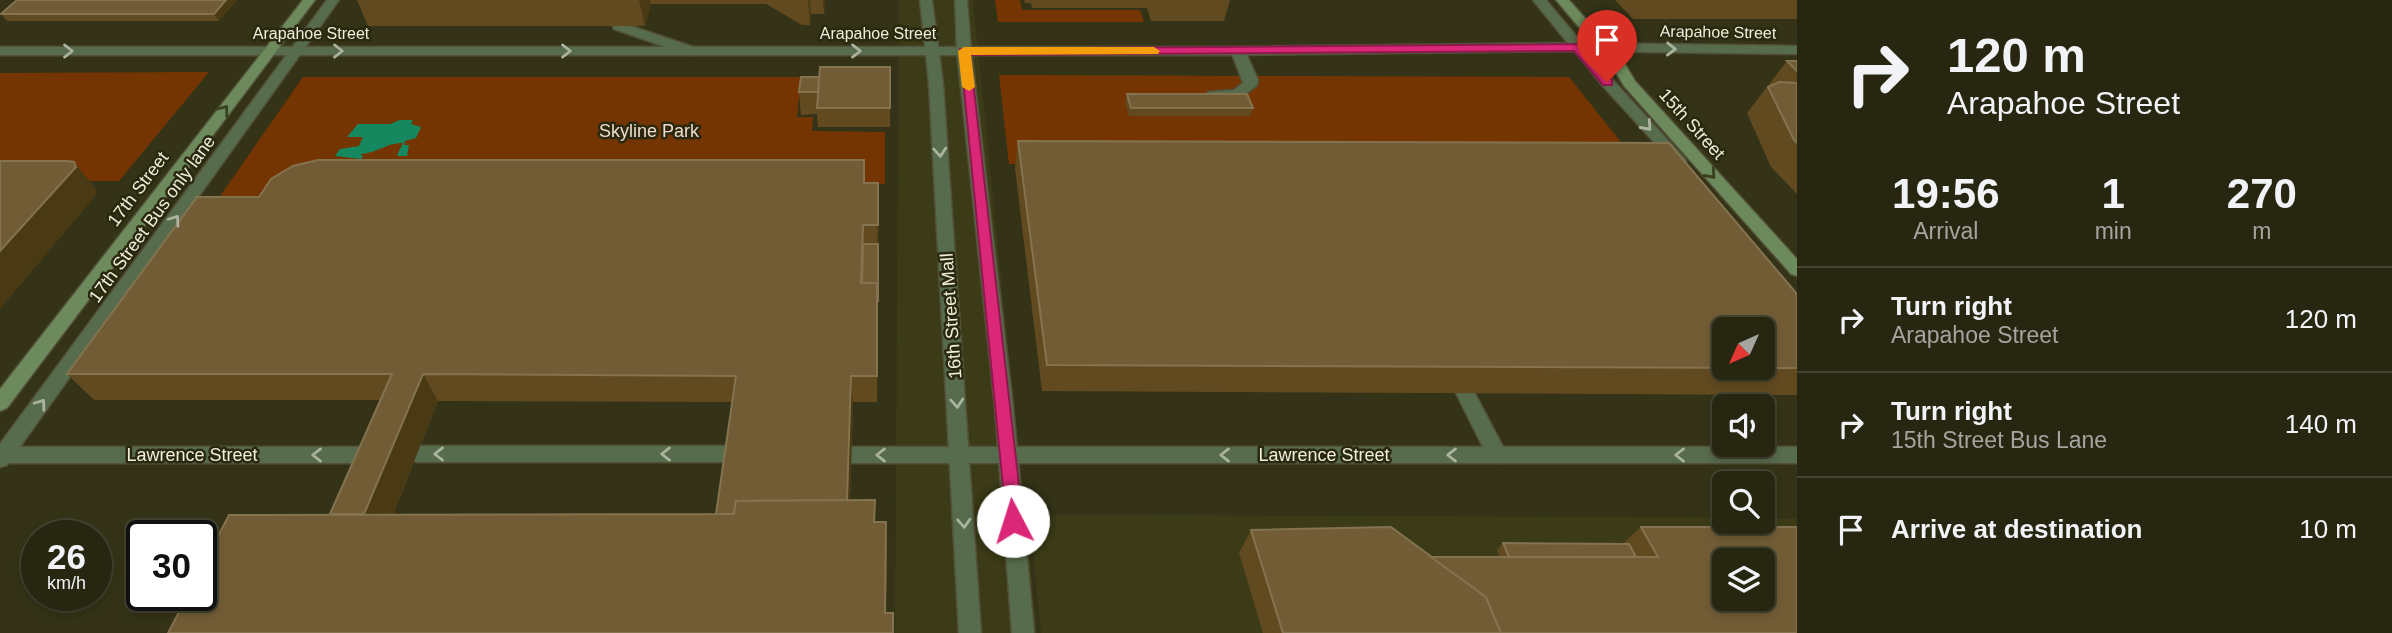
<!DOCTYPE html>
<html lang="en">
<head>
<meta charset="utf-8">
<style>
	:root { --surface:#272611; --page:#2f2e1a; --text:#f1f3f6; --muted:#a4a59f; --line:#434331 }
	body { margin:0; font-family:Arial,sans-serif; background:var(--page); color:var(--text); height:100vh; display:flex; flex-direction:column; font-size:26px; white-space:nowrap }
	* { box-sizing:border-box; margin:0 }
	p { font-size:23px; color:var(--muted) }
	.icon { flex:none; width:38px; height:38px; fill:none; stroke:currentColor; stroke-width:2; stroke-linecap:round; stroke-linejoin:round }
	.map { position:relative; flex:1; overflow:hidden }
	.drawer { display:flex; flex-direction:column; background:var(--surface); width:595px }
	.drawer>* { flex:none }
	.banner { background:#272611; color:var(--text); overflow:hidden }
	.needle { width:46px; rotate:225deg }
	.tools { position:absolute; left:1712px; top:317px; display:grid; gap:14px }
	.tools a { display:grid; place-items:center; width:63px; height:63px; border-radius:10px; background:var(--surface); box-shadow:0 4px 10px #0003,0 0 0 2px var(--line); font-size:35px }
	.speed { position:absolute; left:21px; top:520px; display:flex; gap:14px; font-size:35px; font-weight:700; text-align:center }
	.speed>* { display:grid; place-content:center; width:91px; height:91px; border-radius:50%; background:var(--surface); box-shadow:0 4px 10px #0003,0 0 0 2px var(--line); line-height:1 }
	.speed small { font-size:18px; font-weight:400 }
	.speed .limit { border:4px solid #111; border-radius:10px; background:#fff; color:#111 }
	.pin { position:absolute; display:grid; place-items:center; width:60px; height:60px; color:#fff; margin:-72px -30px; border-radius:50% 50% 50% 0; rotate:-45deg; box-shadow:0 0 7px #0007 }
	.pin .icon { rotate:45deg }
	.me { position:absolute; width:77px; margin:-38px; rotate:355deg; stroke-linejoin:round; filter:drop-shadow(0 0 5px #0008) }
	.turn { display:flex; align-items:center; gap:24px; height:147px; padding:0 35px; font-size:32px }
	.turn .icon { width:91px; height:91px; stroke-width:2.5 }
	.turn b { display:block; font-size:49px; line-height:60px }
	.eta { display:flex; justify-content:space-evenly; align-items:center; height:119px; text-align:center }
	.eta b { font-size:42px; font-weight:800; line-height:49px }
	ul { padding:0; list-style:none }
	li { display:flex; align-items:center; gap:21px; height:105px; padding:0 35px; border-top:2px solid var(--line) }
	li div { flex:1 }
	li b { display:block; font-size:26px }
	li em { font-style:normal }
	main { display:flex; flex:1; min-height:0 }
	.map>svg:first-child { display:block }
</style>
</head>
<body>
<main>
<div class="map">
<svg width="1797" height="633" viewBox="0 0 1797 633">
	<rect width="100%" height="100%" fill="#343317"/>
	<g fill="#3c3b17" fill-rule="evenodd">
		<path d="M899 0H973L1037 633H895Z"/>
		<path d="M1029 514 1724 518V522L1797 518V633H1041ZM1724 560H1762V598H1724Z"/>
	</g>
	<g fill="#753502">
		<path d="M995 0H1020L1022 10H1140L1144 22H998Z"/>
		<path d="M209 72 119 181H0V73Z"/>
		<path d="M999 75 1569 77 1640 166 1009 164Z"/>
		<path d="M303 77H887V82H816L815 97H799L797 117H813L812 131 885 132V184L330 185 202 222Z"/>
	</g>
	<path fill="#168860" d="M400 120H413L411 124 421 127 416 138 405 141 404 145H409L407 156H397L399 151H394H399L403 143C385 143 379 153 360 154L363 156 361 159 335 156 340 149 359 146 363 137H347L358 124H390Z"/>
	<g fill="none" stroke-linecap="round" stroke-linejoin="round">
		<defs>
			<g id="service">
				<path d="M327 0H339L7 465 0 467V444Z"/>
				<path d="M1533 0H1546L1612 79 1684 158 1686 161 1684 164H1674L1602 85Z"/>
				<path d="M619 22 696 48 698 51 691 55 686 54 614 29 613 26Z"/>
				<path d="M1238 47 1245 51 1258 80 1257 85 1242 97 1208 98V92L1234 90 1243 83 1231 51Z"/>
				<path d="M1465 386 1472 388 1504 449 1507 455 1504 461 1497 463 1490 461 1456 393 1458 388Z"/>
			</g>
			<g id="minor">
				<path d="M920 0H932L943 84 981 633H959L929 84Z"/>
				<path d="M955 0H967L971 51 1013 407 1034 633H1012L995 407 957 51Z"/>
			</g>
			<g id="tertiary">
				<path d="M1577 43 1797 46V54L1577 51 1229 55H0V47H1229Z"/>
				<path d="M417 446H735L742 448 745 454 742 460 735 462H417L410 460 407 454 410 448Z"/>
				<path d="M0 447H378L385 449 388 455 385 461 378 463H0Z"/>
				<path d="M851 447H1797V463H851L844 461 841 455 844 449Z"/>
			</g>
			<g id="secondary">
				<path d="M303 0H315L7 408 0 411V389Z"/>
				<path d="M1556 0H1569L1623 61 1635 81 1797 259V276L1791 274 1624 86 1612 66Z"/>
			</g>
		</defs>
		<use href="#service" stroke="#525137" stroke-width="3"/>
		<use href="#minor" stroke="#525137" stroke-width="3"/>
		<use href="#tertiary" stroke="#525137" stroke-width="3"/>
		<use href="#secondary" stroke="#525137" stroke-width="3"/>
		<use href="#service" fill="#576b4d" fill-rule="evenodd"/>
		<use href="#minor" fill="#576b4d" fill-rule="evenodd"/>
		<use href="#tertiary" fill="#576b4d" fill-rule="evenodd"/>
		<use href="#secondary" fill="#6c8a5b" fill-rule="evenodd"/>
	</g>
	<g fill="#624a20" fill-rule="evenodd">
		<path d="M17 0H237L219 21H7L1 14Z"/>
		<path d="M357 0H825L824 14H811L810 25H802L766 4H651L645 26H368Z"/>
		<path d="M1024 0H1230L1224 21H1151L1147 8H1032L1031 3H1025Z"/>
		<path d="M1615 0H1797V19H1633Z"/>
		<path d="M1787 61H1797V194L1771 167 1747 113Z"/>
		<path d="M890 67V127H818L817 114 801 115 799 92 819 77Z"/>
		<path d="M1127 94 1253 108 1250 116H1129L1125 102Z"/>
		<path d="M1018 141 1797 294V395L1042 391 1015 168Z"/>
		<path d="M864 160 865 183H878L877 402H853L850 500 876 522 887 546 886 613 893 633 330 515 380 400H94L67 374 259 197ZM438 401 732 402 716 514 393 515Z"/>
		<path d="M1641 527 1797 633H1263L1239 553 1251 530 1431 557H1500L1497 550 1503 543 1622 544Z"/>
	</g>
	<g fill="#493a14">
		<path d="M226 0H237L219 21 214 14Z"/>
		<path d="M639 0H650L651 4 645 26Z"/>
		<path d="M808 0H810L811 14 810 25Z"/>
		<path d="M823 0H825L824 14Z"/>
		<path d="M74 162 96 189 97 194 0 309V251Z"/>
		<path d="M878 183 879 210 877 402V376Z"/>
		<path d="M423 374 438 401 383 539 364 514Z"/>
		<path d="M851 376 853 402 849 525 847 501Z"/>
	</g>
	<g fill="#715c35" stroke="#84734f" stroke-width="2" fill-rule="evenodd">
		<path d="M17 0H226L214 14H1Z"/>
		<path d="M1787 61H1797V71Z"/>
		<path d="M820 67H890V108H817Z"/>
		<path d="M801 77H819L818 92H799Z"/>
		<path d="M1779 82 1797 83V143L1794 140 1768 87Z"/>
		<path d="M1127 94H1247L1253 108H1131Z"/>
		<path d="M1018 141 1669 143 1797 294V368L1047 365ZM1724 329H1762V368H1724Z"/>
		<path d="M318 160H864V183H878V225H863L861 283H877V376H851L847 500 736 501 734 514H716L736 376 423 374 364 514H330L392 374H67L197 197H259L271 179 293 166Z"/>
		<path d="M0 161H68L74 162 76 167 0 251Z"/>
		<path d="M863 244H878V302L877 283H862Z"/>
		<path d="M875 500 874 522H886L885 613H893V633H168L188 595H201V569L229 515 734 514 736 501Z"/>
		<path d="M1391 527 1486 597 1501 633H1283L1251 530Z"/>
		<path d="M1641 527H1797V633H1501L1486 597 1431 557H1658ZM1724 560H1762V598H1724Z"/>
		<path d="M1503 543 1629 544 1636 557H1509Z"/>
	</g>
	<defs><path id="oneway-chevron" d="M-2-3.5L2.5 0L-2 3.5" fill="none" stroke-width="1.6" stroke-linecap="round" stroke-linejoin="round" transform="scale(1.75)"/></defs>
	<g stroke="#aab39d">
		<use href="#oneway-chevron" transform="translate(1671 49) rotate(1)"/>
		<use href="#oneway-chevron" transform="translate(68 51)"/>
		<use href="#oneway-chevron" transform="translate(338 51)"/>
		<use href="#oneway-chevron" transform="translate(566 51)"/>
		<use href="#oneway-chevron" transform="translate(856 51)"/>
		<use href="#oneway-chevron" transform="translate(1647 126) rotate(48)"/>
		<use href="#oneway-chevron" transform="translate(940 152) rotate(86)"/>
		<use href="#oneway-chevron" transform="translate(175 220) rotate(-54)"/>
		<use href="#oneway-chevron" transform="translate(957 403) rotate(86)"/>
		<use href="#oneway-chevron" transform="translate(41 404) rotate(-54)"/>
		<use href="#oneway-chevron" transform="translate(439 454) rotate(180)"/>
		<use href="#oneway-chevron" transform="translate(666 454) rotate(180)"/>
		<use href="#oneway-chevron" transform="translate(317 455) rotate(-180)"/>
		<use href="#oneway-chevron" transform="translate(881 455) rotate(-180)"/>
		<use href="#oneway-chevron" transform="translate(1225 455) rotate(180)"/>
		<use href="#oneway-chevron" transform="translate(1452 455) rotate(180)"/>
		<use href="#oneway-chevron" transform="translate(1680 455) rotate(-180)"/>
		<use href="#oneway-chevron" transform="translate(964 523) rotate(87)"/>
	</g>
	<g stroke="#3a4120">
		<use href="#oneway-chevron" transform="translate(224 110) rotate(-53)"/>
		<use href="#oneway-chevron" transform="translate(1711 174) rotate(48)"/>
	</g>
	<path fill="#db2777" stroke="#8e194d" stroke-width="2" d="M1577 44 1612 80V85H1603L1574 51 970 55 1023 521 1020 527 1013 530 1007 527 960 49Z"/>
	<path fill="#f59e0b" d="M1154 47 1160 51 1158 54 971 55 975 87 969 91 962 87 958 51 964 47Z"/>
	<g text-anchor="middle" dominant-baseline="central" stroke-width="5" stroke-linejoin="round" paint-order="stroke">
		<g font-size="16" fill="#eeeede" stroke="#2a290d">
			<text transform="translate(1718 32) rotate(1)">Arapahoe Street</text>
			<text x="311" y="33">Arapahoe Street</text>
			<text x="878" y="33">Arapahoe Street</text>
		</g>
		<g font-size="18" fill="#eeeede" stroke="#2a290d">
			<text transform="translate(1692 124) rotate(48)">15th Street</text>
			<text transform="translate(138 189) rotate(-53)">17th Street</text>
			<text transform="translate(152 219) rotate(-54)">17th Street Bus only lane</text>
			<text transform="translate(951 316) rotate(-94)">16th Street Mall</text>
			<text x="192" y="455">Lawrence Street</text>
			<text x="1324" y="455">Lawrence Street</text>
		</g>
		<g font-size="18" fill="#efdace" stroke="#2a290d">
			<text x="649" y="131">Skyline Park</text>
		</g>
	</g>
</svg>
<div class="tools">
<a><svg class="needle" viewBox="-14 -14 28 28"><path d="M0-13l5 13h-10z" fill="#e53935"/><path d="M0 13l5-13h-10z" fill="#a4a59f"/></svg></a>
<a><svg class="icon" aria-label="sound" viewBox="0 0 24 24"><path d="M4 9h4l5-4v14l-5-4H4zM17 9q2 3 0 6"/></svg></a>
<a><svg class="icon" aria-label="search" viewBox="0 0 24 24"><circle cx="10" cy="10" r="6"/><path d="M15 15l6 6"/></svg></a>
<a><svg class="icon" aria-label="layers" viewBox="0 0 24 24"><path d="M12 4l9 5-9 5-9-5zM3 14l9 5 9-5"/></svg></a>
</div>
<div class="speed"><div>26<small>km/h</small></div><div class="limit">30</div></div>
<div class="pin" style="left:1607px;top:82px;background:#d93025"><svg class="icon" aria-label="arrive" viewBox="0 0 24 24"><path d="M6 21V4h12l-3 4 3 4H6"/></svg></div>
<svg class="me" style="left:1013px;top:521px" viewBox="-20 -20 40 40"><circle r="19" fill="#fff"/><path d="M0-13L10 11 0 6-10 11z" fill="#db2777"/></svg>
</div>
<section class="drawer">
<div class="banner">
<div class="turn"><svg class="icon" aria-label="right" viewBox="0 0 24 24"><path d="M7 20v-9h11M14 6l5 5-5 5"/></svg><div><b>120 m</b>Arapahoe Street</div></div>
</div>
<div class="eta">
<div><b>19:56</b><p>Arrival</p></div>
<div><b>1</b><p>min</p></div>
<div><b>270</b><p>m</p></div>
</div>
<ul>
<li><svg class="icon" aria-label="right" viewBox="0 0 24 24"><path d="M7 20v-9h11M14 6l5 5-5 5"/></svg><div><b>Turn right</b><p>Arapahoe Street</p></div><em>120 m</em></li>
<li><svg class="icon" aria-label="right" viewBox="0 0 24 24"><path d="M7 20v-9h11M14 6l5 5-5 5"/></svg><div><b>Turn right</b><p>15th Street Bus Lane</p></div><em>140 m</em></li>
<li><svg class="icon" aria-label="arrive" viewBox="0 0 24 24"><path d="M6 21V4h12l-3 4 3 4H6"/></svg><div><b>Arrive at destination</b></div><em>10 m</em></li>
</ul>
</section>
</main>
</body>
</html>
